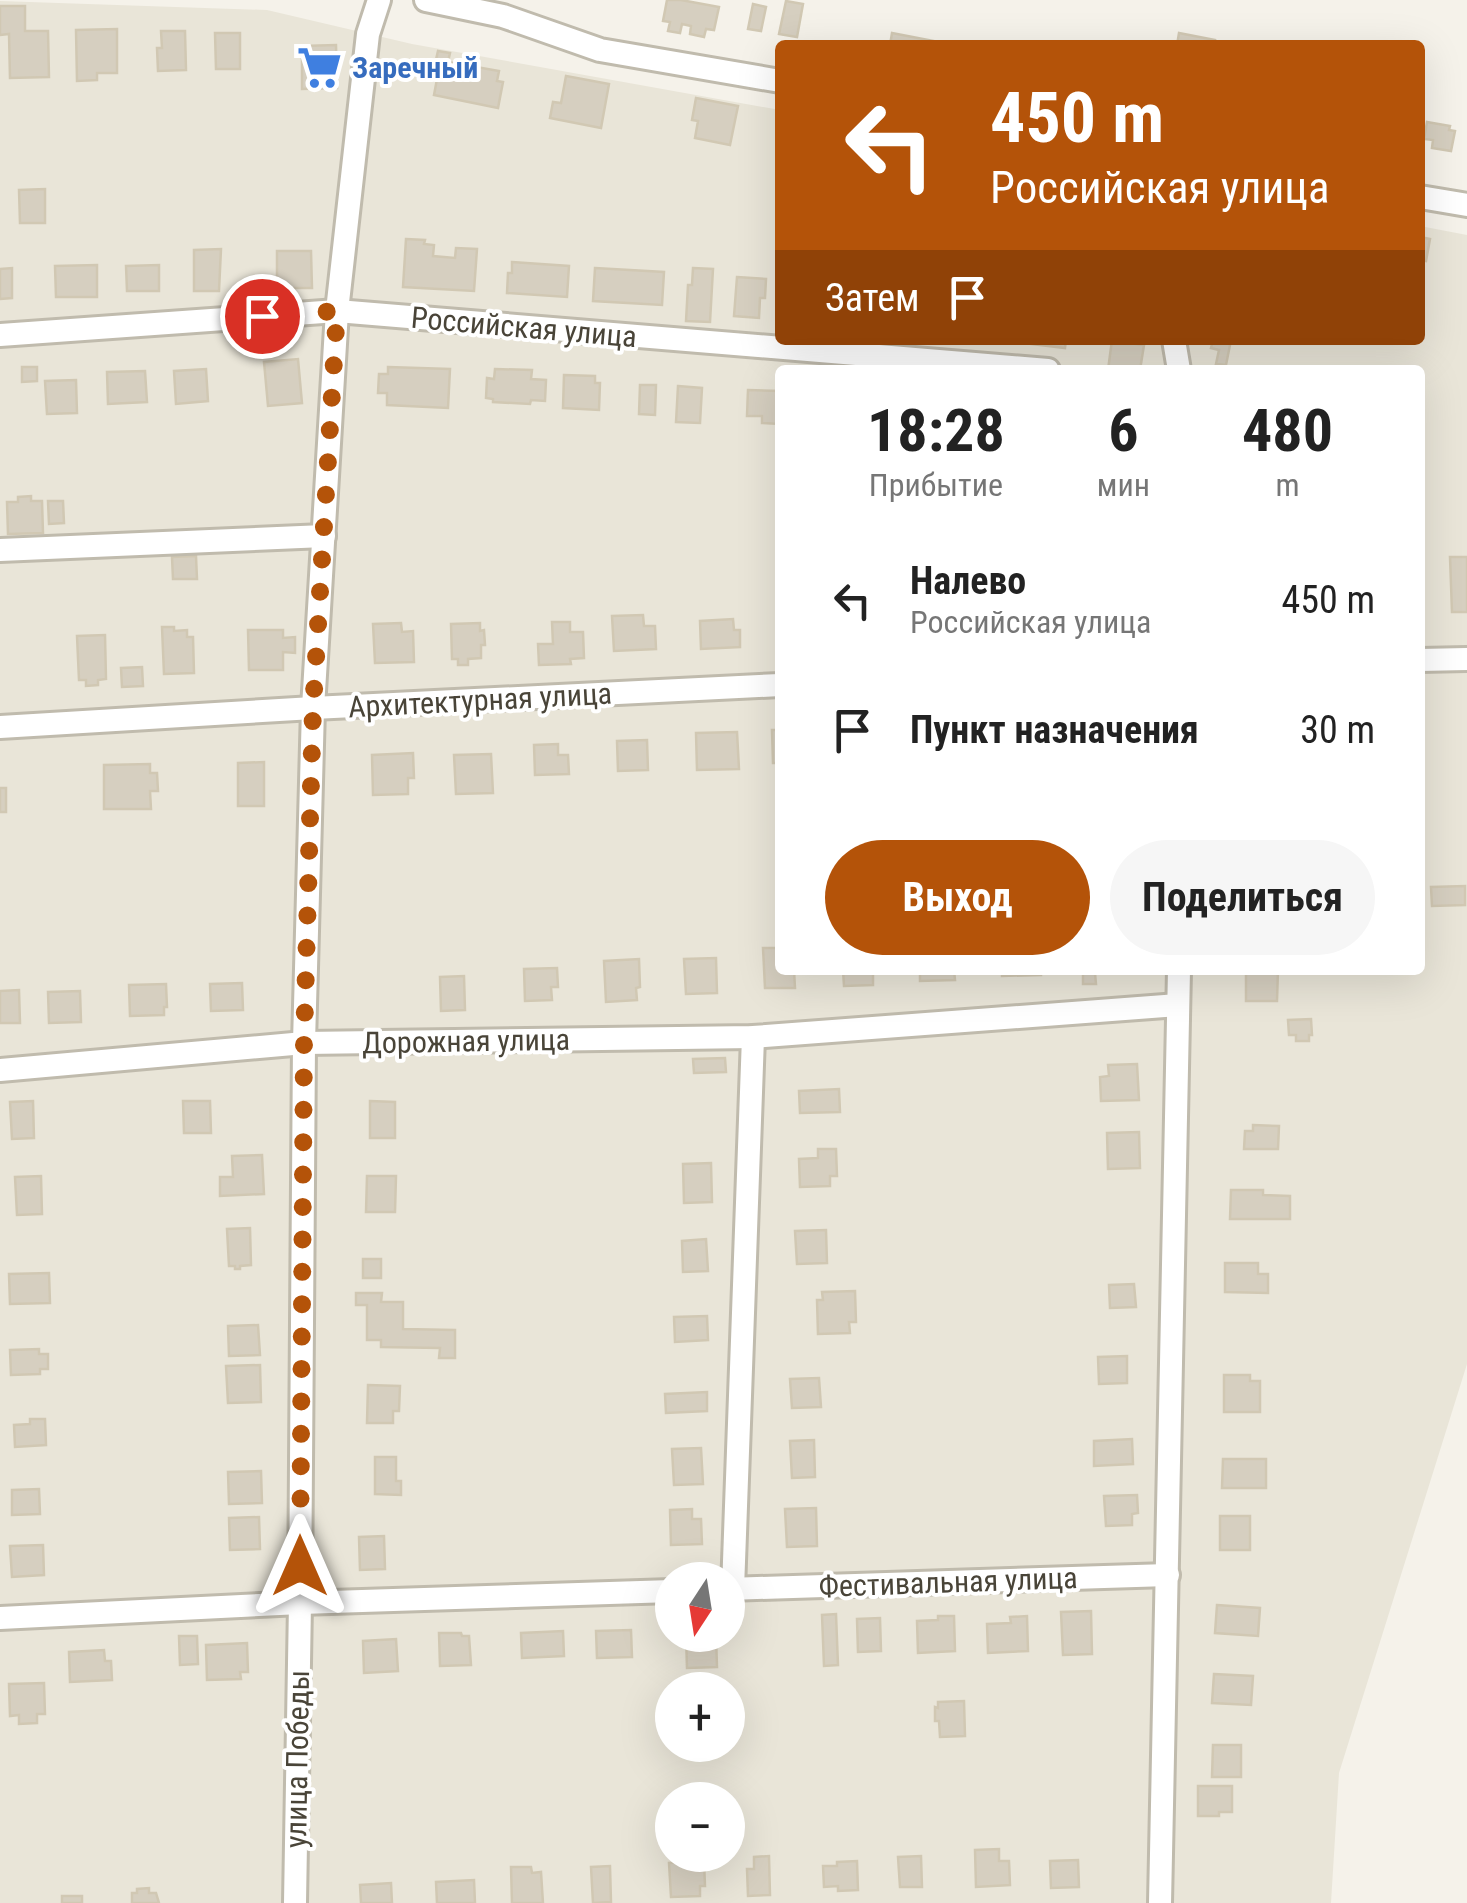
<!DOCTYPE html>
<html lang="ru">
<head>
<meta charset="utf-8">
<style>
	:root { --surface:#fff; --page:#f6f6f6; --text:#222; --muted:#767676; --accent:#b45309 }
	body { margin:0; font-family:"Roboto Condensed",sans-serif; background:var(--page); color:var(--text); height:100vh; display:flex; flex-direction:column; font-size:38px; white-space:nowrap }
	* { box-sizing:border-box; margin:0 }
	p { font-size:32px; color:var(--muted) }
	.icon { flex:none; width:55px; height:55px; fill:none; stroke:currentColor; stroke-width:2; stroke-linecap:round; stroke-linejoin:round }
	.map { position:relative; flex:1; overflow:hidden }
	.side { position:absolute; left:775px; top:365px; width:650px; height:610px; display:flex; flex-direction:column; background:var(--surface); border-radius:10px; box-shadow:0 10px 40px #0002 }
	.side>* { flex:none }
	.guide { position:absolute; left:775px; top:40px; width:650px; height:305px; border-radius:10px; box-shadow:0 10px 40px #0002; background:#b45309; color:#fff; overflow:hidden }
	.needle { width:65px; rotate:192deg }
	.tools { position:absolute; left:655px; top:1562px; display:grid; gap:20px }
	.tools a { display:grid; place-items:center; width:90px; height:90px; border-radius:50%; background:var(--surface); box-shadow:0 10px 40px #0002; font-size:50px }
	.pin { position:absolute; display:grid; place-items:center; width:85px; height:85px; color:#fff; margin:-42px; border:5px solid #fff; border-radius:50%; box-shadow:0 2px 10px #0007 }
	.me { position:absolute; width:110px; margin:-55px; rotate:0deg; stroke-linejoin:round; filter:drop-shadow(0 0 8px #0008) }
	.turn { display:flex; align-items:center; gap:35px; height:210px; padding:0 50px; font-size:45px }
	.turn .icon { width:130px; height:130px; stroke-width:2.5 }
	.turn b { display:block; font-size:70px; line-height:85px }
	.then { display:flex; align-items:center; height:95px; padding:0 50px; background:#0003; gap:20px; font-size:38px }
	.eta { display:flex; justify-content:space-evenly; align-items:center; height:170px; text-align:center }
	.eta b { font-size:60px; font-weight:700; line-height:70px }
	.cta { display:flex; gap:20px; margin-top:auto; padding:20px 50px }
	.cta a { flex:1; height:115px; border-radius:60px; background:var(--accent); color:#fff; font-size:40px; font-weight:700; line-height:115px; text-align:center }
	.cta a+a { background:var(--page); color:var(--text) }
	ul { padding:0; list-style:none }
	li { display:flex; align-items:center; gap:30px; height:130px; padding:0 50px }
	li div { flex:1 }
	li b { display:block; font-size:38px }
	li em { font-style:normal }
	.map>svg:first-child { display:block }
</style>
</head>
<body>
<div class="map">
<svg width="1467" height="1903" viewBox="0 0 1467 1903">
	<rect width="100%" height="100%" fill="#f5f2ea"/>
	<path fill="#e9e5d8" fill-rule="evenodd" d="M0 1 267 10 412 44 780 110V340H1420V226L1467 235V1364L1339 1773 1331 1903H0ZM780 370H1420V970H780ZM672 1580H728V1635H672ZM672 1690H728V1745H672ZM672 1800H728V1855H672Z"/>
	<g fill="#d6cfc0" stroke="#d1c8b3" stroke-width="2.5">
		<path d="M667 0H681L719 7 714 30 706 29 704 37 690 34 691 26 682 24 680 33 668 31 670 22 663 21Z"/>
		<path d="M786 1 803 4 797 37 779 34Z"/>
		<path d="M753 4 766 7 761 31 748 29Z"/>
		<path d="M0 6H25V31H48L49 77 10 78 9 34 0 35Z"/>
		<path d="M117 29V73H97V80L77 81 76 30Z"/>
		<path d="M161 31H185L186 70 158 71 157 48H162Z"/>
		<path d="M215 33H240V69H216Z"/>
		<path d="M892 33 954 45H890Z"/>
		<path d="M1179 33 1215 40 1214 45H1177Z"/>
		<path d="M336 45 337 88 302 89V46Z"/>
		<path d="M438 51 450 53 448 62 499 71 497 81 503 82 498 108 434 95 437 79 432 77Z"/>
		<path d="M566 76 609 84 601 128 550 118 553 102 561 103Z"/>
		<path d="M696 98 738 106 730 145 695 138 698 121 692 120Z"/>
		<path d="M1427 122 1450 126 1449 130 1455 131 1451 151 1432 148 1433 140 1424 139Z"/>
		<path d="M45 189V223H20L19 190Z"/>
		<path d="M1420 237 1430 239 1426 261 1420 260Z"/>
		<path d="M406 239 425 240 424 244 434 245 433 256 455 258 456 248 477 249 474 291 403 287Z"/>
		<path d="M221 249 219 291H194V250Z"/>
		<path d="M277 251H311L312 288H277Z"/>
		<path d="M512 262 569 266 567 297 507 293 508 273H512Z"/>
		<path d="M97 265V297H56L55 266Z"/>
		<path d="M159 265V291H127L126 266Z"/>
		<path d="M12 268V298L0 299V269Z"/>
		<path d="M595 268 664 272 662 305 593 301Z"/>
		<path d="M693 268 713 269 710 322 686 321 688 285H692Z"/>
		<path d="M737 277 766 279 765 298H760L759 318 734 316Z"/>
		<path d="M1024 340H1066L1065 348 1023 343Z"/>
		<path d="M1112 340H1128V343L1144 345 1140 370H1108Z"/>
		<path d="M1213 340H1231L1226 365 1216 364 1219 350 1211 348Z"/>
		<path d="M298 359 302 403 268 406 264 362Z"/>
		<path d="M22 367H37V381L22 382Z"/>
		<path d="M388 367 450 369 448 408 387 405V393H378L379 374H388Z"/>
		<path d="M206 369 208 401 176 404 174 371Z"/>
		<path d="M495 369 532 370 531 379 546 380 545 401 531 400 530 404 493 402V399L486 398 487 378 494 379Z"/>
		<path d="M145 371 147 402 108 404 107 372Z"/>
		<path d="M564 375 595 376V383H600L599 410 563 408Z"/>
		<path d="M76 380 77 413 47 414 45 381Z"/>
		<path d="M640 385H656L655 415 639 414Z"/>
		<path d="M678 386 702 388 700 423 676 422Z"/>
		<path d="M748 390 780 391V424L762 423V416H747Z"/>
		<path d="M31 496V501H42L43 533 8 534 7 502H18V497Z"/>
		<path d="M48 501H63L64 523 49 524Z"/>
		<path d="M196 556 197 579H173L172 557Z"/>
		<path d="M1450 557H1467V612H1452Z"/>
		<path d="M643 615 644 626H655L656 649 614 651 612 616Z"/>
		<path d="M733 619 734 630H740V647L701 649 700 621Z"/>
		<path d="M552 622H570V632H583L584 658 570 659 571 664 539 665 538 644H553Z"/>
		<path d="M401 623 402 632 413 631 414 662 375 663 373 624Z"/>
		<path d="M480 623V631L484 630 485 645H481V658L468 659V665H458V659H452L451 624Z"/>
		<path d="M162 627H174V631L187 630V637H193L194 673 164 674Z"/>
		<path d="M248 630H283V638L295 637V653L283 652V670H249Z"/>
		<path d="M105 635 106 679 98 680V685L86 686V680H79L77 636Z"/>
		<path d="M142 667 143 686 122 687 121 668Z"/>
		<path d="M772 730H780V763H773Z"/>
		<path d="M737 732 739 769 697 770 696 733Z"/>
		<path d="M647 740 648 770 618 771 617 741Z"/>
		<path d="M558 744V755H568L569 774 535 775 534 745Z"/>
		<path d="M413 753 414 778H408V794L373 795 372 755Z"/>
		<path d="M491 754 493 793 456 794 454 755Z"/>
		<path d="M264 762V806H238V763Z"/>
		<path d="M150 764V773H157L158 791H150L151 809H104V765Z"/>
		<rect x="0" y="788" width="6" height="24"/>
		<path d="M1465 886V905L1432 906 1431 887Z"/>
		<path d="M763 948H780V970H794L795 988H765Z"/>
		<path d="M716 958 717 993 686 994 684 959Z"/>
		<path d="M639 959 640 987 636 988 637 1000 606 1002 604 961Z"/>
		<path d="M557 968 558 987H551L552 1000 525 1001 524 969Z"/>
		<path d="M843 970H873V985L844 986Z"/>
		<path d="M920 970H954L955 980 920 981Z"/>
		<path d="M1002 970H1041V975L1002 976Z"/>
		<path d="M1083 970H1131V971L1095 973 1096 984H1083Z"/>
		<path d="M1246 970H1278L1277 1001H1246Z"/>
		<path d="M464 976 465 1010 441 1011 440 977Z"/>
		<path d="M242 983 243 1010 211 1011 210 984Z"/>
		<path d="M166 984 167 1007H164V1015L130 1016 129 985Z"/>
		<path d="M19 990 20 1023H0V991Z"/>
		<path d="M80 991 81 1022 49 1023 48 992Z"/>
		<path d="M1311 1019 1312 1035H1309V1041H1296V1035H1289L1288 1020Z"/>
		<path d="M725 1058 726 1072 694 1073 693 1059Z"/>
		<path d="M1137 1064 1139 1100 1101 1101 1100 1077 1109 1076 1108 1065Z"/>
		<path d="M839 1089 840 1112 800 1113 799 1091Z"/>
		<path d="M33 1101 34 1138 12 1139 10 1102Z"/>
		<path d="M183 1101H210L211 1133H184Z"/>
		<path d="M370 1101 395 1102V1138H370Z"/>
		<path d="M1253 1125 1279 1126 1278 1149H1244L1245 1131H1253Z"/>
		<path d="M1139 1132 1140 1168 1108 1169 1107 1133Z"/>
		<path d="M818 1149H836L837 1176H830V1186L800 1187 799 1159 818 1158Z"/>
		<path d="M262 1155 264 1194 220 1196V1177H233L232 1156Z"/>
		<path d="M711 1163 712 1202 684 1203 683 1164Z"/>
		<path d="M41 1176 42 1214 17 1215 15 1177Z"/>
		<path d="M367 1176H396L395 1212H366Z"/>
		<path d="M1231 1190H1263V1195L1290 1196V1219H1230Z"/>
		<path d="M250 1228 251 1265 240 1266V1269H235V1266H229L227 1229Z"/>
		<path d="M826 1230 827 1263 797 1264 795 1231Z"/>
		<path d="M706 1239 708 1271 683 1272 682 1241Z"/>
		<rect x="363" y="1259" width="18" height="19"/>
		<path d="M1225 1263H1258V1274H1268V1293L1225 1292Z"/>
		<path d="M49 1273 50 1303 10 1304 9 1274Z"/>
		<path d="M1134 1284 1136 1307 1110 1308 1109 1285Z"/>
		<path d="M855 1291 856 1322H849L850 1333 818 1334 817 1300H823L822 1292Z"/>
		<path d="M356 1293H382L381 1302H403V1329L455 1330V1358H439L440 1348 381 1347V1340H367V1305H356Z"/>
		<path d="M707 1316 708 1340 675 1342 674 1317Z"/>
		<path d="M258 1325 260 1355 229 1356 228 1326Z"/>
		<path d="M39 1349V1354H48V1369H40V1374L11 1375 10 1350Z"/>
		<path d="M1127 1356V1383L1099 1384 1098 1357Z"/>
		<path d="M260 1365 261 1402 228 1403 226 1366Z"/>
		<path d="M1224 1375H1250V1381H1260V1412H1224Z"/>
		<path d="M819 1378 821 1407 792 1408 790 1379Z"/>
		<path d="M368 1385 400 1386 399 1411H393V1423H367Z"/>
		<path d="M707 1392V1411L666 1413 665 1394Z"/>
		<path d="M30 1419H45L46 1445 15 1447 14 1425 30 1424Z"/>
		<path d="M1132 1439 1133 1464 1094 1466V1441Z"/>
		<path d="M814 1440 815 1477 792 1478 790 1441Z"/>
		<path d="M701 1448 703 1484 674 1485 672 1449Z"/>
		<path d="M375 1457H396V1481H401V1495L375 1494Z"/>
		<path d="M1223 1459H1266V1488H1222Z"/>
		<path d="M261 1471 262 1503 229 1504 228 1472Z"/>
		<path d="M39 1489 40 1514 12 1515V1490Z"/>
		<path d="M1137 1495 1138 1513 1132 1514V1525L1106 1526 1104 1496Z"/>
		<path d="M816 1508 817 1546 787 1547 785 1509Z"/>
		<path d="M692 1509V1519H701L702 1544 671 1545 670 1510Z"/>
		<rect x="1220" y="1516" width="30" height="34"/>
		<path d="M259 1517 260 1549 230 1550 229 1518Z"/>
		<path d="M384 1536 385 1569 360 1570 359 1537Z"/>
		<path d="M43 1545 44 1575 12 1577 10 1546Z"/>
		<path d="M1217 1605 1260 1608 1258 1636 1215 1633Z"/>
		<path d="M1091 1611 1092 1654 1063 1655 1061 1612Z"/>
		<path d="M836 1614 838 1665 824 1666 822 1615Z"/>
		<path d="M938 1616H954L955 1651 918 1653 917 1621 938 1620Z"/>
		<path d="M1027 1616 1028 1651 988 1653 987 1624 1011 1623 1010 1617Z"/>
		<path d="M880 1618 881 1651 858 1652 857 1619Z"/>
		<path d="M631 1630 632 1657 597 1658 596 1631Z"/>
		<path d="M563 1631 564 1656 522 1658 521 1633Z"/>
		<path d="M439 1633H461L462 1636H469L471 1665 440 1666Z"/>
		<path d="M686 1635H716L717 1667 687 1668Z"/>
		<path d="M179 1636H197L198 1664 180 1665Z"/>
		<path d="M396 1639 398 1671 364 1673 363 1641Z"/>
		<path d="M247 1643 248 1672H240L241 1679 207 1680 206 1645Z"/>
		<path d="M104 1650 105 1661H111L112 1680 70 1682 69 1652Z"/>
		<path d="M1214 1674 1253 1676 1251 1705 1212 1703Z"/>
		<path d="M44 1683 45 1714H37V1723L19 1724V1715L10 1716 9 1684Z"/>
		<path d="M964 1701 965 1736 940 1737 939 1721H935V1707L938 1708V1702Z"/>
		<path d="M1213 1745H1241V1777H1212Z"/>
		<path d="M1198 1786H1232V1812H1219V1816H1198Z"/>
		<path d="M999 1849V1861H1009L1010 1885 976 1887 975 1850Z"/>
		<path d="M769 1856 770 1895 748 1896 747 1869H754V1857Z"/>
		<path d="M921 1856 922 1887H900L898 1857Z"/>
		<path d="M1078 1860 1079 1887 1051 1888 1050 1861Z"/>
		<path d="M704 1861 705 1886H700V1896L671 1897 669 1863Z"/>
		<path d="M857 1861 858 1890 838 1891V1886L824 1887 823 1866H837V1862Z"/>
		<path d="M610 1866 611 1902 593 1903 591 1867Z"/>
		<path d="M511 1867H531L532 1873 541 1872 543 1903H512Z"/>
		<path d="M474 1880 475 1903H437L436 1882Z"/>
		<path d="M391 1883 392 1903H361L360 1885Z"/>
		<path d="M149 1888V1893H156L159 1903H132V1893H137V1889Z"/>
		<rect x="62" y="1896" width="20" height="7"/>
	</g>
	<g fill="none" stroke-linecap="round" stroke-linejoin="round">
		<defs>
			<g id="minor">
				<path d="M426 0 503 16 600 50 780 81"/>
				<path d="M1420 197 1467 205"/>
				<path d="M0 335 337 311 1048 370"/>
				<path d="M1174 340 1179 370"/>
				<path d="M0 550 324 536"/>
				<path d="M1420 660 1467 659"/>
				<path d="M0 727 313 708 780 685"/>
				<path d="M0 1070 304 1043 753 1037 1178 1005"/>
				<path d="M728 1589 1168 1575"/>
				<path d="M733 1589 753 1037"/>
				<path d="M0 1618 300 1603 672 1591"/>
				<path d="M295 1903 300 1603 304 1043 313 708 337 311 368 34 379 0"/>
				<path d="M1160 1903 1179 970"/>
			</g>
		</defs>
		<use href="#minor" stroke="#c0bbad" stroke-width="28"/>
		<use href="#minor" stroke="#fff" stroke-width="22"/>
	</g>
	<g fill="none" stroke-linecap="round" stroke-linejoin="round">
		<path stroke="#b45309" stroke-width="18" stroke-dasharray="0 32.4" d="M262 316 337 311 313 708 304 1042 300 1566"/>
	</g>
	<defs>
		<symbol id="supermarket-bare" viewBox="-9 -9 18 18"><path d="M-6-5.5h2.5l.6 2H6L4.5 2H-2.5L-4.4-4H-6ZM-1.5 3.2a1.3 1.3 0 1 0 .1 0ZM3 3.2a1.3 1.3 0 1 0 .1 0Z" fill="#3f7fe0" stroke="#fff" stroke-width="2.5" paint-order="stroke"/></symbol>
	</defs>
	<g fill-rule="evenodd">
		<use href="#supermarket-bare" x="288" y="36" width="63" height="63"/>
	</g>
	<g text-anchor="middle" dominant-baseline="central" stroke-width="8" stroke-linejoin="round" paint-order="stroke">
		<g font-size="30" font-weight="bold" fill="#366cbe" stroke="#fff" text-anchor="start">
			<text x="352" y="67">Заречный</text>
		</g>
		<g font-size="30" fill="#494438" stroke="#fff">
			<text transform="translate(524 327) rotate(5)">Российская улица</text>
			<text transform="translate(480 700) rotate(-3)">Архитектурная улица</text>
			<text transform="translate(466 1041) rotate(-1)">Дорожная улица</text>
			<text transform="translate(948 1582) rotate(-2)">Фестивальная улица</text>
			<text transform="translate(297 1759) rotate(-89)">улица Победы</text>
		</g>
	</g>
</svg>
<div class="tools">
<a><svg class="needle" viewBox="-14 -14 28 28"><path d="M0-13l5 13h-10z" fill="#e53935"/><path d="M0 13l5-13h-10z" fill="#767676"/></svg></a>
<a>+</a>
<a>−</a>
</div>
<div class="pin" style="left:262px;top:316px;background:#d93025"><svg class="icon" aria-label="arrive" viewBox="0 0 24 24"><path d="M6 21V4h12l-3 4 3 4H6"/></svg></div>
<svg class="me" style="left:300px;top:1566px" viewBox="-20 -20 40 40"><path d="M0-17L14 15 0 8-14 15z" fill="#b45309" stroke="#fff" stroke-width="4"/></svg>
<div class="guide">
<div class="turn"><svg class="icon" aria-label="left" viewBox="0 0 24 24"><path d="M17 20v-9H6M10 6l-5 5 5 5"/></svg><div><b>450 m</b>Российская улица</div></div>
<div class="then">Затем<svg class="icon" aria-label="arrive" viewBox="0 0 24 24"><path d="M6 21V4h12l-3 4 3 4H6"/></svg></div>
</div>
<section class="side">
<div class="eta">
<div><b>18:28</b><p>Прибытие</p></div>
<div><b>6</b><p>мин</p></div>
<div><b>480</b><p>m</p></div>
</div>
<ul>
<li><svg class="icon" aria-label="left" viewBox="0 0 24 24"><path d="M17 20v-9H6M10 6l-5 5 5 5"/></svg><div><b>Налево</b><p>Российская улица</p></div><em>450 m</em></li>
<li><svg class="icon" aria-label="arrive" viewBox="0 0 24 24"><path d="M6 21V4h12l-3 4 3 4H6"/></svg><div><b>Пункт назначения</b></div><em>30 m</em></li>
</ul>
<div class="cta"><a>Выход</a><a>Поделиться</a></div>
</section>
</div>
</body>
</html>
